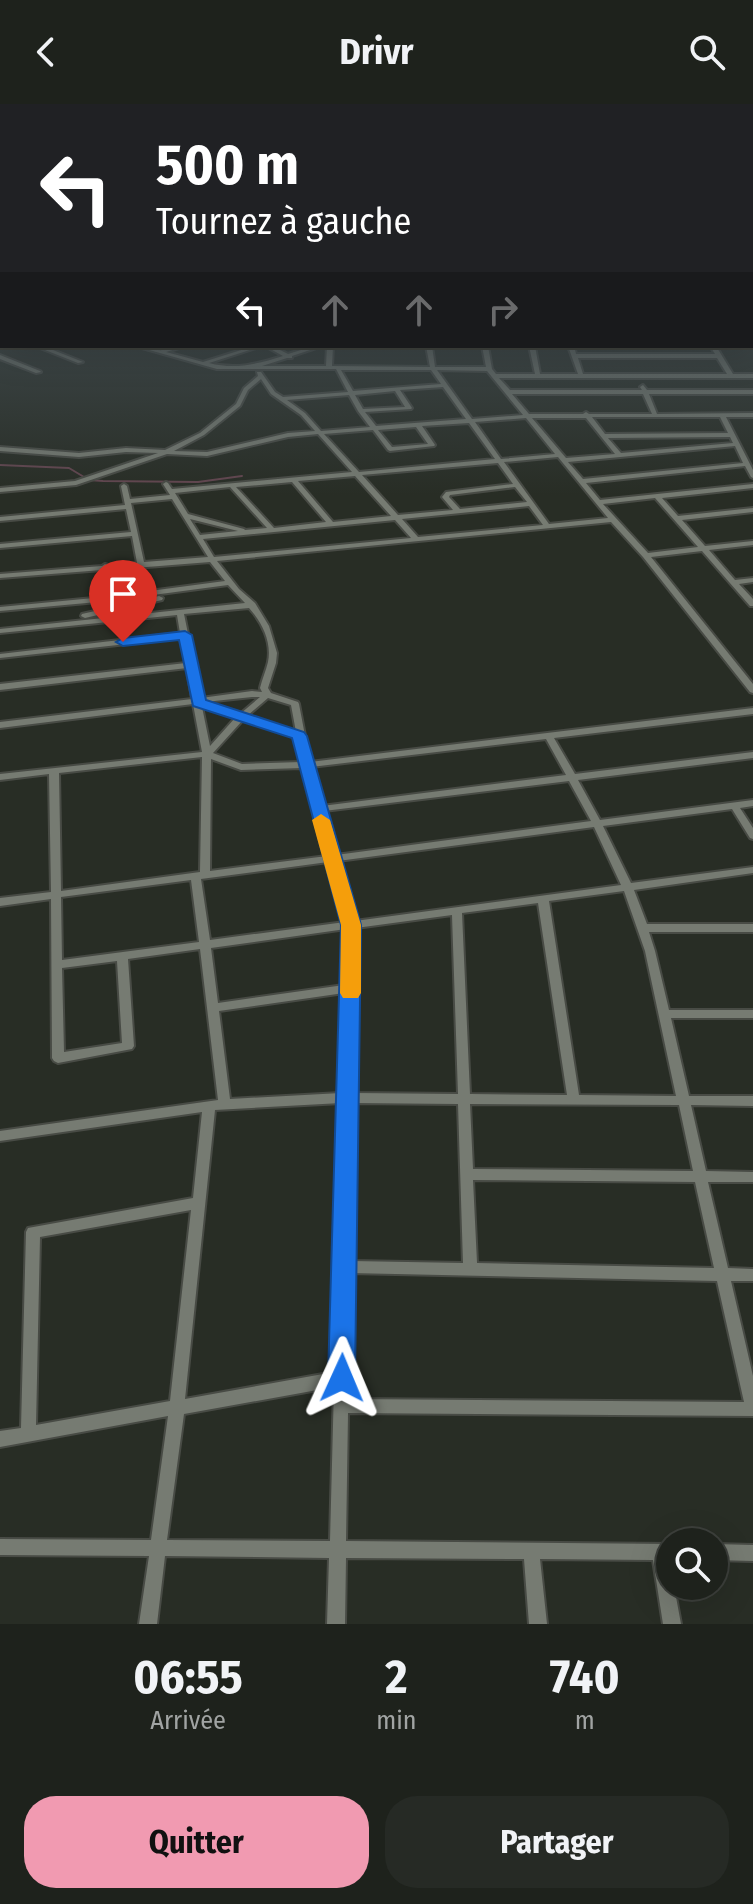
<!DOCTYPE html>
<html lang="fr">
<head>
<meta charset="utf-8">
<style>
	:root { --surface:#1e221c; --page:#262a25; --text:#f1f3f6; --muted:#a1a4a3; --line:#3c3f3b; --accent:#f19ab1 }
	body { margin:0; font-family:"Fira Sans Condensed",sans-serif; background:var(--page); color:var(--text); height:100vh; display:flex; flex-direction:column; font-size:30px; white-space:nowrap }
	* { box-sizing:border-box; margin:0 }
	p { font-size:26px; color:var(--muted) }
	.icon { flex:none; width:44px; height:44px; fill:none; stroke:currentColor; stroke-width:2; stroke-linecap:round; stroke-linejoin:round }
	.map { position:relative; height:1520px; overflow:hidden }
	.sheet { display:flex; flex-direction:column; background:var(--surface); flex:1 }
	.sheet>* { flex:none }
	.top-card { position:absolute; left:0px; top:0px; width:754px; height:244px; box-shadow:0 8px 32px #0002,0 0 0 2px var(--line); background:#202124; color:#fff; overflow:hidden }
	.tools { position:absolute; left:656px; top:1424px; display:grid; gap:16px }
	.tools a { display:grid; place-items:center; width:72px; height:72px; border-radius:50%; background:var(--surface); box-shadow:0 8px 32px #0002,0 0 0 2px var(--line); font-size:40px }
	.pin { position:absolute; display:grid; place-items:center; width:68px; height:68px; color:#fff; margin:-82px -34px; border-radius:50% 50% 50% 0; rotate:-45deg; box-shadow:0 0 8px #0007 }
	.pin .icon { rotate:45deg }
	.me { position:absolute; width:88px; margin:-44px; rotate:1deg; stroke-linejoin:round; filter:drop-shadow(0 0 6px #0008) }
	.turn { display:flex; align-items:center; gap:28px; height:168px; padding:0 24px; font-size:36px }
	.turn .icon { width:104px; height:104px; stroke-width:2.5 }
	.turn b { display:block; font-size:56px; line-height:68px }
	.lanes { display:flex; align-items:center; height:76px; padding:0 24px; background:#0003; justify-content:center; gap:40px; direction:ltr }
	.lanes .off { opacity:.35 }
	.eta { display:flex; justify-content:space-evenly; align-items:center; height:136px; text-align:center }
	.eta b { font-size:48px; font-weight:700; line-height:56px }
	.action { display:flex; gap:16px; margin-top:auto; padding:16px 24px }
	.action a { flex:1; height:92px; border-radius:32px; background:var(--accent); color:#111; font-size:32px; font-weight:700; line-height:92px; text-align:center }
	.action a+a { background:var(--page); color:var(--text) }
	header { display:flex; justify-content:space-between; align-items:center; height:104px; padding:0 24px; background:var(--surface); font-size:36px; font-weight:700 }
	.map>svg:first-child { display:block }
</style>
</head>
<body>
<header><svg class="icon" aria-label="back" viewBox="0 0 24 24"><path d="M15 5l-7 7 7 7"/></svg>Drivr<svg class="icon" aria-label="search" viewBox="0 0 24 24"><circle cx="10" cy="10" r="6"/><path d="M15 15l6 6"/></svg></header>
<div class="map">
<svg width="753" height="1520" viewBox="0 0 753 1520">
	<rect width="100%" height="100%" fill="#282d25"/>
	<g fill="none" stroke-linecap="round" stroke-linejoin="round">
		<path stroke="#62464f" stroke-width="2" d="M0 361 69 364 89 376 103 377 198 378 242 372"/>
		<defs>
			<g id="minor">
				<rect x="0" y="180" width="2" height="3"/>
				<rect x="0" y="201" width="2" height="2"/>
				<rect x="752" y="205" width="1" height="2"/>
				<path d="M752 221 753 222V227L752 226Z"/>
				<path d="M0 225 2 226V230L0 229Z"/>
				<rect x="752" y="233" width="1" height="4"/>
				<rect x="0" y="234" width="2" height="4"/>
				<path d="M35 242H43L83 258 78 259Z"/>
				<path d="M135 242C145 242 155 247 163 246 171 245 177 242 185 242L166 248 203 258 254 242H262L209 259C235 266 258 260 283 252L265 242H272L288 250 314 242H322L292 252V254H287L262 262H326L327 242H333L332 262 430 263 426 242H432L435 263H486L482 242H488L492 265 496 270H535L529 242H535L540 270H578L568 242H574L576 250H715L710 242H716L733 270H753V274H499L510 286H642L640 283 643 281 647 286H753V290H649L657 310 753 309V313H726L753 366V374L751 373 745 362 586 379 600 396 753 380V384L662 394 678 412 753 404V408L682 416 705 442 753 437V441L709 446 735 476 753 474V478L739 480 753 495V502H750L702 447 651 453 753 580V589L750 588 643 453 611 418 217 457 239 485 255 499 269 522 277 549 276 559 268 584 271 589 298 598 299 600 310 658 753 604V610L554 634 575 670 753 648V654L578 676 600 716 753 696V702L740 704 753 724V735L750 734 732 705 603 722 631 779 753 763V769L634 786 647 820H753V828H649L655 847 669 906H753V914H671L689 992H753V1002L691 1001 706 1067 753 1068V1078H708L728 1164 753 1165V1177H731L753 1272V1312L348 1309 346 1437 670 1440V1482H674L681 1520H663L653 1456 540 1455 547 1520H529L524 1455 346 1454 345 1520H327L329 1454 165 1452 157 1520H139L149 1452 0 1451V1435L151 1436 168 1312 0 1343V1327L21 1324 26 1128 28 1124 193 1094 202 1008 0 1037V1027L218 996 200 845 128 855 134 942 132 945 58 959 54 957 52 954 51 795 0 802V794L51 788 49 670 0 676V670L202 648 193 600 0 624V618L192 595 187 564 0 586V580L186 559 181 534 0 554V550L180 529 177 511 0 529V525L245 499 228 481 108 497 0 507V503L104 493 102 466 0 474V470L102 462 105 460 108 461 137 459 132 432 0 444V440L131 428 126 405 0 417V413L125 401 121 382 124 380 127 382 130 395 170 391 163 380 166 378 168 379 172 385 352 368 318 330 288 333 207 352 167 350 76 381 0 388V384L75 377 158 349 126 348 79 353 0 347V343L79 349 126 344 165 346 200 329 236 300 244 284 258 272 257 268H261L275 288 283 293 348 288 336 265H217ZM578 254H717L727 270H583ZM341 266H431L441 280 353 287ZM437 266 487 267 523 311 472 315ZM261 275 271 290 301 311 315 327 288 329 207 348 174 347 204 331 240 302 248 286ZM443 283 466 315 376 322 365 308 411 305 412 304 400 286ZM395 287 405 303 363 305 355 291ZM512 290H643L652 310H589L586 308 583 310H529ZM349 291 358 307 370 323 321 327 305 309 287 296ZM592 313H720L728 329 605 330ZM526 314 555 350 501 355 475 318ZM532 314H586L615 350 566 354ZM469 319 495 355 359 368 324 330 373 326 388 346 390 347 434 342 435 341 422 322ZM416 323 428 340 392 343 378 326ZM730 333 733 339 621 349 608 334ZM735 342 743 359 583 375 568 358ZM558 353 608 414 549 420 504 358ZM498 359 513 380 446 388 442 393 453 406 398 411 362 371ZM355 372 391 412 333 418 298 377ZM292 378 326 418 274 424 236 383ZM230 383 267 424 245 426 244 425 188 410 175 389ZM515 383 527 398 460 405 449 393 450 391ZM655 394 698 443 648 449 603 400ZM172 395 208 453 144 458 131 399ZM529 402 543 421 418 433 402 415ZM190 415 238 427 200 431ZM395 416 411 434 214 453 203 435ZM210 458 225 477 112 492 109 466ZM249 504C262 518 272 538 268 558 266 567 262 575 260 584L262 588 252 587 201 594 184 510ZM252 593H260L240 610 205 598ZM268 594 291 601 296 628 247 612ZM202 603 235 614 210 642ZM243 616 297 634 301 658 242 660 213 649ZM546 635 566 671 322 702 311 663ZM202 653 200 768 61 787 59 669ZM211 655 241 666 302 664 327 752 210 767ZM569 677 591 717 336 751 324 707ZM594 723 621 781 355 817 338 757ZM328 758 345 818 210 836 201 775ZM191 776 199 838 62 856 61 793ZM624 787 645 847 676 992 579 991 549 797ZM538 799 567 991 470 990 462 809ZM452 811 458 990 353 989 355 886 357 884 355 882 356 824ZM346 825 344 881 218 899 211 844ZM117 857 122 939 64 948 62 864ZM344 889 341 989 230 995 219 907ZM341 999 334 1268 185 1295 215 1006ZM353 999 458 1000 463 1159 351 1157ZM470 1000 679 1001 693 1067 473 1065ZM473 1076 695 1078 714 1164 477 1159ZM191 1106 170 1297 36 1321 40 1133ZM350 1169 717 1177 744 1298 348 1295ZM334 1283 330 1437 167 1436 184 1310Z"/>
				<path d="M0 251 40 267 41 268 36 269 0 255Z"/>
				<path d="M159 492 163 494 162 496 85 514 81 512 82 510Z"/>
				<path d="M714 1440 753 1441V1457L714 1456Z"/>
			</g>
		</defs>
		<use href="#minor" stroke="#484b45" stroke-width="4"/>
		<use href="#minor" fill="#767b72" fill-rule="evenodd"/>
	</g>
	<linearGradient id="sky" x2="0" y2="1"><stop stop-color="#161914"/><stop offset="0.46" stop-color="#424c51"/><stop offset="1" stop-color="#424c51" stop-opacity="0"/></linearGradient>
	<rect width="753" height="391" fill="url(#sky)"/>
	<path fill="#1a73e8" stroke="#114b97" stroke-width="2" d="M185 527 192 531 206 596 304 628 307 632 361 821 355 1274 351 1283 342 1287 332 1283 328 1274 341 821 292 634 193 602 179 536 123 542 116 538 123 534Z"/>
	<path fill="#f59e0b" d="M321 710 330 716 361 821V889L358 894H343L340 889 341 821 312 716Z"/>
</svg>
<div class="tools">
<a><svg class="icon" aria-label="search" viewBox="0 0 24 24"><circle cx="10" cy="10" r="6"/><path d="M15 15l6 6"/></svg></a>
</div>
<div class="pin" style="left:123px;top:538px;background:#d93025"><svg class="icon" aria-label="arrive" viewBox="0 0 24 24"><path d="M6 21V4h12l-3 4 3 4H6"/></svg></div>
<svg class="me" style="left:342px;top:1274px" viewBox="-20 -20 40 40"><path d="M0-17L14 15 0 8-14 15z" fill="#1a73e8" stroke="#fff" stroke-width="4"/></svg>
<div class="top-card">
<div class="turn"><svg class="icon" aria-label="left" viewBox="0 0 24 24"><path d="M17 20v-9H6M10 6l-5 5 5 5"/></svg><div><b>500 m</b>Tournez à gauche</div></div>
<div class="lanes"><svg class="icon" aria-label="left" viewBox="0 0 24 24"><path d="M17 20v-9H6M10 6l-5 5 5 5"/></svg><svg class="icon off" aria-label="ahead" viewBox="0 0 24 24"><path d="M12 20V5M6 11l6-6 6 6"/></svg><svg class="icon off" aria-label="ahead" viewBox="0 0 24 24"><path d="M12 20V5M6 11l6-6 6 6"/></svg><svg class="icon off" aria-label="right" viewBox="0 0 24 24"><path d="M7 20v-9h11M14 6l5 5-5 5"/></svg></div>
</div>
</div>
<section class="sheet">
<div class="eta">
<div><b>06:55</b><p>Arrivée</p></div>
<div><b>2</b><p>min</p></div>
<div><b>740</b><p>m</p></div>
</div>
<div class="action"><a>Quitter</a><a>Partager</a></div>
</section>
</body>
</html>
